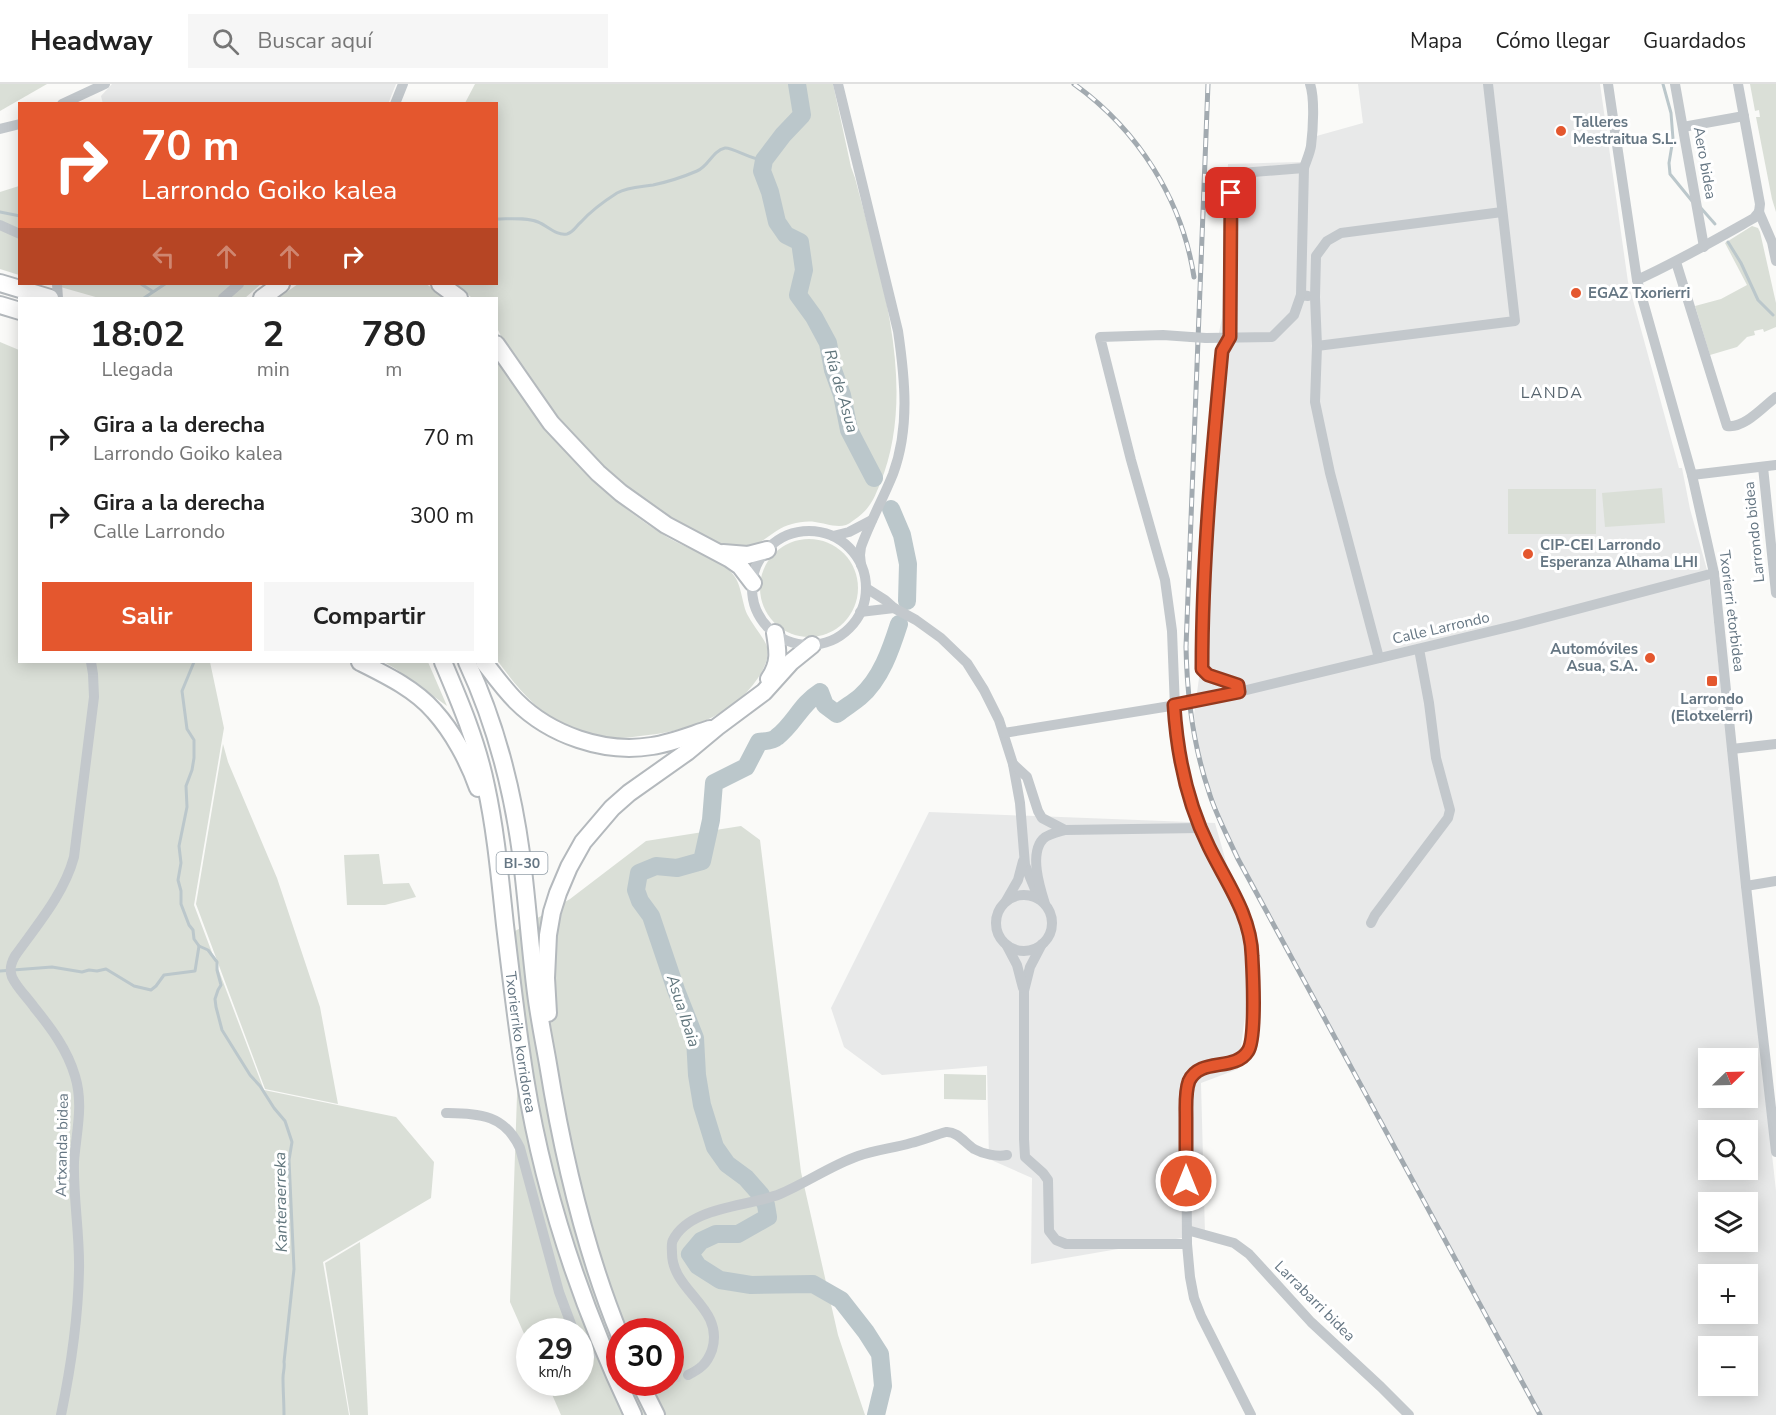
<!DOCTYPE html>
<html lang="es">
<head>
<meta charset="utf-8">
<style>
	:root { --surface:#fff; --page:#f6f6f6; --text:#222; --muted:#767676; --line:#e0e0e0; --accent:#e4572e }
	body { margin:0; font-family:"Nunito Sans",sans-serif; background:var(--page); color:var(--text); height:100vh; display:flex; flex-direction:column; font-size:22px; white-space:nowrap }
	* { box-sizing:border-box; margin:0 }
	p { font-size:20px; color:var(--muted) }
	.icon { flex:none; width:33px; height:33px; fill:none; stroke:currentColor; stroke-width:2; stroke-linecap:round; stroke-linejoin:round }
	.map { position:relative; flex:1; overflow:hidden }
	.details { position:absolute; left:18px; top:213px; width:480px; height:366px; display:flex; flex-direction:column; background:var(--surface); border-radius:0px; box-shadow:0 3px 15px #0003 }
	.details>* { flex:none }
	.banner { position:absolute; left:18px; top:18px; width:480px; height:183px; border-radius:0px; box-shadow:0 3px 15px #0003; background:#e4572e; color:#fff; overflow:hidden }
	.needle { width:39px; rotate:67deg }
	.buttons { position:absolute; left:1698px; top:964px; display:grid; gap:12px }
	.buttons a { display:grid; place-items:center; width:60px; height:60px; border-radius:0px; background:var(--surface); box-shadow:0 3px 15px #0003; font-size:30px }
	.speed { position:absolute; left:516px; top:1234px; display:flex; gap:12px; font-size:30px; font-weight:700; text-align:center }
	.speed>* { display:grid; place-content:center; width:78px; height:78px; border-radius:50%; background:var(--surface); box-shadow:0 3px 15px #0003; line-height:1 }
	.speed small { font-size:15px; font-weight:400 }
	.speed .limit { border:9px solid #d22; background:#fff; color:#111 }
	.pin { position:absolute; display:grid; place-items:center; width:51px; height:51px; color:#fff; margin:-26px; border-radius:12px; box-shadow:0 3px 9px #0006 }
	.me { position:absolute; width:66px; margin:-33px; rotate:0deg; stroke-linejoin:round; filter:drop-shadow(0 0 4px #0008) }
	.turn { display:flex; align-items:center; gap:21px; height:126px; padding:0 24px; font-size:27px }
	.turn .icon { width:78px; height:78px; stroke-width:2.5 }
	.turn b { display:block; font-size:42px; line-height:51px }
	.lanes { display:flex; align-items:center; height:57px; padding:0 24px; background:#0003; justify-content:center; gap:30px; direction:ltr }
	.lanes .off { opacity:.35 }
	.eta { display:flex; justify-content:space-evenly; align-items:center; height:102px; text-align:center }
	.eta b { font-size:36px; font-weight:700; line-height:42px }
	.action { display:flex; gap:12px; margin-top:auto; padding:12px 24px }
	.action a { flex:1; height:69px; border-radius:0px; background:var(--accent); color:#fff; font-size:24px; font-weight:700; line-height:69px; text-align:center }
	.action a+a { background:var(--page); color:var(--text) }
	ul { padding:0; list-style:none }
	li { display:flex; align-items:center; gap:18px; height:78px; padding:0 24px }
	li div { flex:1 }
	li b { display:block; font-size:22px }
	li em { font-style:normal }
	header { display:flex; align-items:center; gap:36px; box-sizing:border-box; height:84px; padding:0 30px; background:var(--surface); border-bottom:2px solid var(--line) }
	header strong { font-size:28px }
	nav { display:flex; gap:33px; margin-inline-start:auto; font-size:21px }
	.search { width:420px; height:54px; background:var(--page); display:flex; align-items:center; gap:15px; box-sizing:border-box; padding:0 21px; border-radius:0px; color:var(--muted); font-size:22px }
	.map>svg:first-child { display:block }
</style>
</head>
<body>
<header>
<strong>Headway</strong>
<div class="search"><svg class="icon" aria-label="search" viewBox="0 0 24 24"><circle cx="10" cy="10" r="6"/><path d="M15 15l6 6"/></svg>Buscar aquí</div>
<nav><a>Mapa</a><a>Cómo llegar</a><a>Guardados</a></nav>
</header>
<div class="map">
<svg width="1776" height="1331" viewBox="0 0 1776 1331">
	<rect width="100%" height="100%" fill="#fafaf8"/>
	<g fill="#e8e9e9" fill-rule="evenodd">
		<path d="M112 0H396L388 20H103L101 12Z"/>
		<path d="M1358 0H1600L1628 198 1679 384H1682L1690 425 1709 493 1776 1107V1331H1540L1238 775 1202 684 1194 631 1199 594V523L1204 404 1213 278 1222 234 1225 135 1228 80 1301 78 1313 53 1363 39ZM1708 975H1748V1014H1708ZM1708 1047H1748V1086H1708ZM1708 1119H1748V1158H1708ZM1708 1191H1748V1230H1708ZM1708 1263H1748V1302H1708Z"/>
		<path d="M929 728 1215 739 1253 872 1238 985 1201 999 1205 1150 1031 1180 1032 1094 989 1075 987 982 882 991 844 963 831 924Z"/>
	</g>
	<g fill="#dadfd7" fill-rule="evenodd">
		<path d="M0 0H47L0 27Z"/>
		<path d="M475 0H833L851 83 855 94C880 190 919 304 880 400 873 417 869 426 854 436 851 438 849 440 846 441 836 444 824 439 815 438 808 437 799 438 792 440 770 445 756 471 731 464 714 460 698 450 682 441 657 426 630 409 608 389 574 360 548 321 523 283 515 271 504 259 498 246 494 238 497 223 496 214H472L456 200H496V20L465 19Z"/>
		<path d="M1750 0H1776V128L1772 115 1756 33H1760L1759 26 1755 27Z"/>
		<path d="M19 102V191L0 185V108Z"/>
		<path d="M1752 142 1758 144 1760 148 1776 219V243L1764 248 1763 245 1754 247 1755 251 1747 253 1737 263 1710 271 1695 222 1721 215 1747 201 1725 159Z"/>
		<path d="M50 200H261L245 214H99Z"/>
		<path d="M298 200H426L448 214H278Z"/>
		<path d="M0 258 19 266 20 578H210L224 644 194 821 264 1006 396 1033 434 1078 431 1114 323 1178 349 1331H0Z"/>
		<path d="M496 273C528 318 559 367 601 404 622 422 644 439 667 453 685 464 716 473 731 488 742 499 741 516 747 530 752 540 761 550 766 560 771 571 764 585 758 594 732 633 685 648 640 652 633 653 625 654 618 654 601 653 584 649 569 643 539 631 515 601 497 576Z"/>
		<path d="M1662 404 1665 439 1605 443 1602 409Z"/>
		<rect x="1508" y="405" width="88" height="45"/>
		<circle cx="809" cy="504" r="49"/>
		<path d="M384 578H428L447 622 396 585Z"/>
		<path d="M223 660 228 678 277 794 320 923 338 1020 265 1005 196 820Z"/>
		<path d="M741 742 760 756 801 1088 838 1251 865 1331H561L547 1299H580V1248H530L529 1261 510 1218 520 923 510 850 570 815 646 757ZM620 1248H670V1299H620Z"/>
		<path d="M379 770 383 800 409 799 416 813 385 821H347L344 771Z"/>
		<path d="M944 990 986 991V1016L944 1015Z"/>
		<path d="M360 1158 368 1331H350L325 1179Z"/>
	</g>
	<g fill="none" stroke-linecap="round" stroke-linejoin="round">
		<g stroke="#bbc7cb" stroke-width="3">
			<path d="M1663 0 1671 29 1673 55 1669 79 1670 90 1692 117"/>
			<path d="M1700 123 1715 140"/>
			<path d="M0 128 20 132"/>
			<path d="M496 135C510 135 526 133 538 138 548 142 556 152 567 150 574 148 576 142 581 138 590 128 606 116 617 109 628 103 641 103 653 101 667 98 683 93 697 87 709 82 712 67 725 64 732 63 752 76 764 76"/>
			<path d="M1728 158 1741 179 1758 216 1773 231"/>
			<path d="M141 200 152 207"/>
			<path d="M144 214 165 200"/>
			<path d="M194 578 182 607 187 645 194 656V674L192 686 186 702 187 723 179 762 181 779 178 796 181 807V820L189 841 193 846 194 855 199 862 208 866 217 878V886L221 901 218 906 215 915 216 923 222 946 250 991 260 1002 274 1024 285 1037 292 1058 289 1076 294 1185 284 1278C285 1284 283 1288 283 1294 283 1306 284 1319 284 1331"/>
			<path d="M0 887 52 883 82 888 89 886 97 887 106 885 134 902 151 906 156 902 164 891 195 887 199 862"/>
		</g>
		<g stroke="#bbc7cb" stroke-width="18">
			<path d="M797 0 802 31 783 51 764 76 762 87 770 108 777 138 786 151 800 158 804 186 798 211 814 233 828 259 833 286 842 311 849 346 874 394"/>
			<path d="M891 425 902 451 908 480 907 517"/>
			<path d="M876 1331 883 1302 880 1270 866 1248 841 1216 813 1200 751 1201 720 1196 698 1182 690 1170 701 1157 716 1150H738L768 1133 766 1121 761 1111 746 1094 727 1080 715 1063 702 1021 697 991 695 954 676 906 651 832 640 817 636 806 639 789 656 782 677 784 702 777 711 736 714 699 746 683 759 658C765 657 773 657 777 653 794 640 801 620 820 608L825 621 837 630C844 624 853 619 860 613 881 595 891 565 899 540"/>
		</g>
		<g stroke="#d5d9db" stroke-width="10" stroke-dasharray="10 5" stroke-linecap="butt">
			<path d="M580 1262 620 1279"/>
			<path d="M670 1292 677 1293 688 1291"/>
		</g>
		<defs>
			<g id="highway">
				<path d="M0 199 50 214"/>
				<path d="M440 200 459 214"/>
				<path d="M262 214 281 200"/>
				<path d="M0 221 20 227"/>
				<path d="M496 260 551 339 598 389 621 409 666 441 730 475 740 482 753 499"/>
				<path d="M723 469 748 471 767 466"/>
				<path d="M360 578C386 591 415 605 434 627 453 648 469 678 478 704"/>
				<path id="s1" d="M443 578C460 618 477 658 486 702 496 748 500 795 505 841 511 892 517 944 525 994 544 1112 582 1224 633 1331"/>
				<path d="M467 578C495 638 512 703 521 769 527 815 530 862 536 909 539 933 544 957 548 980 563 1073 584 1164 620 1252"/>
				<path d="M484 578C494 591 504 605 516 617 550 651 604 670 652 662 672 659 691 651 710 645"/>
				<path d="M769 595C780 579 778 567 775 549"/>
				<path d="M548 929 546 894 548 851 552 828 558 809 569 783 583 758 612 724 629 709 687 668 717 643 764 608 791 578 812 561"/>
				<path d="M640 1299 656 1331"/>
			</g>
		</defs>
		<use href="#highway" stroke="#b4b9bd" stroke-width="20"/>
		<g stroke="#c3c8cc" stroke-width="10">
			<path d="M838 0 898 247C905 295 910 344 893 390 883 415 870 438 861 463L860 471 861 481"/>
			<path d="M1608 0 1637 196 1692 391 1714 489 1746 802 1776 1068"/>
			<path d="M1675 0 1704 163"/>
			<path d="M1738 0 1760 120 1759 128"/>
			<path d="M62 20 105 0"/>
			<path d="M395 20 403 0"/>
			<path d="M1683 43 1744 32"/>
			<path d="M0 45 20 40"/>
			<path d="M1304 84C1306 77 1310 69 1311 62 1313 46 1315 14 1310 0"/>
			<path d="M1759 128 1772 158 1776 177"/>
			<path d="M0 141 20 150"/>
			<path d="M1676 178 1727 342C1744 345 1763 323 1776 313"/>
			<path d="M1637 196C1677 178 1715 156 1754 134L1759 128"/>
			<path d="M57 200 58 214"/>
			<path d="M223 214 239 200"/>
			<path d="M1191 253 1163 251 1100 253 1131 376 1165 496 1172 547 1176 650 1188 707 1200 744 1209 764 1246 834 1252 861V951L1249 966 1237 977 1208 983 1193 991 1189 997 1186 1011 1187 1160 1190 1193 1194 1214 1201 1232 1251 1331"/>
			<path d="M1206 254 1272 253 1294 231 1301 211 1308 212"/>
			<path d="M1317 262 1515 237 1488 0"/>
			<path d="M1763 383 1776 509"/>
			<path d="M1692 391 1776 381"/>
			<circle cx="809" cy="504" r="57"/>
			<path d="M833 452 849 448 872 436"/>
			<path d="M866 504 885 516 894 524 916 536 941 554 967 579 984 606 999 636 1013 680 1020 719 1025 781 1039 815"/>
			<path d="M860 528 894 524"/>
			<path d="M1379 574 1330 389 1315 318 1317 262 1315 213 1316 172 1327 157 1341 149 1502 128"/>
			<path d="M1239 608 1238 601 1208 591 1202 585C1202 479 1212 373 1222 267L1230 253 1231 109 1232 102 1241 89 1304 84 1301 211"/>
			<path d="M1004 649 1189 619 1226 611 1517 541 1714 489"/>
			<path d="M1732 665 1776 660"/>
			<path d="M1013 680 1027 693 1038 727 1042 734 1065 746"/>
			<path d="M1746 802 1776 797"/>
			<circle cx="1024" cy="839" r="28"/>
			<path d="M1006 817 1018 796 1023 777"/>
			<path d="M1045 820C1040 804 1029 770 1043 755 1048 750 1058 748 1065 746L1200 744"/>
			<path d="M1371 839 1375 831 1448 734 1450 726 1436 674 1429 619 1419 565"/>
			<path d="M1042 860 1030 883 1024 907V1055L1025 1073 1043 1089 1048 1096 1049 1147 1056 1156 1066 1160H1187"/>
			<path d="M1007 862 1017 881 1023 904"/>
			<path d="M446 1029C480 1030 504 1030 520 1064L559 1208 574 1248"/>
			<path d="M1187 1146 1234 1159 1249 1170 1311 1238 1381 1303 1409 1331"/>
			<path d="M688 1291C700 1285 707 1280 712 1266 725 1223 672 1208 672 1169 672 1165 671 1159 673 1156 690 1122 748 1123 780 1110 806 1099 832 1081 858 1072 875 1066 894 1064 911 1059 923 1056 935 1051 946 1048 957 1047 965 1059 974 1065 983 1070 997 1073 1007 1071"/>
			<path d="M61 1331C71 1283 78 1236 79 1187 80 1151 73 1114 74 1078 76 1049 84 1021 75 992 67 965 51 944 34 923 27 913 17 904 12 893 9 885 11 879 15 872 37 841 64 810 74 773L94 613 93 590 91 578"/>
		</g>
		<use href="#highway" stroke="#fff" stroke-width="16"/>
		<defs>
			<g id="rail">
				<path d="M1074 0C1138 46 1182 115 1194 193"/>
				<path d="M1208 0 1186 563C1187 612 1193 661 1209 708 1216 731 1228 753 1238 775L1540 1331"/>
			</g>
		</defs>
		<use href="#rail" stroke="#a2aab0" stroke-width="5"/>
		<use href="#rail" stroke="#fff" stroke-width="3" stroke-dasharray="9" stroke-linecap="butt"/>
		<path stroke="#c3c8cc" stroke-width="10" d="M1191 253 1206 254"/>
	</g>
	<g fill="none" stroke-linecap="round" stroke-linejoin="round">
		<defs>
			<path id="route" d="M1186 1097C1186 1075 1186 1054 1186 1033 1186 1021 1185 1008 1189 997 1200 973 1235 988 1248 967 1256 955 1253 890 1252 872 1251 831 1226 798 1209 763 1187 719 1177 670 1174 621L1239 608 1238 601 1208 591 1202 585C1202 479 1212 373 1222 267L1230 253 1231 109"/>
		</defs>
		<use href="#route" stroke="#94391e" stroke-width="15"/>
		<use href="#route" stroke="#e4572e" stroke-width="10"/>
	</g>
	<g fill="#e4572e" stroke="#fff" stroke-width="2">
		<circle cx="1561" cy="47" r="6"/>
		<circle cx="1576" cy="209" r="6"/>
		<circle cx="1528" cy="470" r="6"/>
		<circle cx="1650" cy="574" r="6"/>
		<rect x="1706" y="591" width="12" height="12" rx="3"/>
	</g>
	<g text-anchor="middle" dominant-baseline="central" stroke-width="6" stroke-linejoin="round" paint-order="stroke">
		<rect fill="#fff" stroke="#939fa8" stroke-width="1.5" x="496.5" y="768" width="51" height="22" rx="4.5"/>
		<g font-size="14" font-weight="bold" fill="#657683">
			<text x="522" y="779">BI-30</text>
		</g>
		<g font-size="15" font-weight="bold" fill="#657683" stroke="#fff" text-anchor="start">
			<text x="1573" y="38">Talleres<tspan x="1573" dy="17">Mestraitua S.L.</tspan></text>
			<text x="1588" y="209">EGAZ Txorierri</text>
			<text x="1540" y="461">CIP-CEI Larrondo<tspan x="1540" dy="17">Esperanza Alhama LHI</tspan></text>
			<text x="1638" y="565" text-anchor="end">Automóviles<tspan x="1638" dy="17">Asua, S.A.</tspan></text>
			<text x="1712" y="615" text-anchor="middle">Larrondo<tspan x="1712" dy="17">(Elotxelerri)</tspan></text>
		</g>
		<g font-size="15" fill="#657683" stroke="#fff">
			<text transform="translate(1705 79) rotate(80)">Aero bidea</text>
			<text transform="translate(1754 448) rotate(-96)">Larrondo bidea</text>
			<text transform="translate(1732 527) rotate(83)">Txorierri etorbidea</text>
			<text transform="translate(1441 544) rotate(-13)">Calle Larrondo</text>
			<text stroke="none"><textPath href="#s1" startOffset="390">Txorierriko korridorea</textPath></text>
			<text transform="translate(62 1061) rotate(-89)">Artxanda bidea</text>
			<text transform="translate(1315 1217) rotate(45)">Larrabarri bidea</text>
		</g>
		<g font-size="16" font-style="italic" fill="#60757c" stroke="#fff">
			<text transform="translate(841 307) rotate(74)">Ría de Asua</text>
			<text transform="translate(683 927) rotate(72)">Asua Ibaia</text>
			<text transform="translate(281 1118) rotate(-91)">Kanteraerreka</text>
		</g>
		<g font-size="16" letter-spacing="1.5" fill="#57646e" stroke="#fff">
			<text x="1552" y="309">LANDA</text>
		</g>
	</g>
</svg>
<div class="buttons">
<a><svg class="needle" viewBox="-14 -14 28 28"><path d="M0-13l5 13h-10z" fill="#e53935"/><path d="M0 13l5-13h-10z" fill="#767676"/></svg></a>
<a><svg class="icon" aria-label="search" viewBox="0 0 24 24"><circle cx="10" cy="10" r="6"/><path d="M15 15l6 6"/></svg></a>
<a><svg class="icon" aria-label="layers" viewBox="0 0 24 24"><path d="M12 4l9 5-9 5-9-5zM3 14l9 5 9-5"/></svg></a>
<a>+</a>
<a>−</a>
</div>
<div class="speed"><div>29<small>km/h</small></div><div class="limit">30</div></div>
<div class="pin" style="left:1231px;top:109px;background:#d93025"><svg class="icon" aria-label="arrive" viewBox="0 0 24 24"><path d="M6 21V4h12l-3 4 3 4H6"/></svg></div>
<svg class="me" style="left:1186px;top:1097px" viewBox="-20 -20 40 40"><circle r="17" fill="#e4572e" stroke="#fff" stroke-width="3"/><path d="M0-11L8 9 0 5-8 9z" fill="#fff"/></svg>
<div class="banner">
<div class="turn"><svg class="icon" aria-label="right" viewBox="0 0 24 24"><path d="M7 20v-9h11M14 6l5 5-5 5"/></svg><div><b>70 m</b>Larrondo Goiko kalea</div></div>
<div class="lanes"><svg class="icon off" aria-label="left" viewBox="0 0 24 24"><path d="M17 20v-9H6M10 6l-5 5 5 5"/></svg><svg class="icon off" aria-label="ahead" viewBox="0 0 24 24"><path d="M12 20V5M6 11l6-6 6 6"/></svg><svg class="icon off" aria-label="ahead" viewBox="0 0 24 24"><path d="M12 20V5M6 11l6-6 6 6"/></svg><svg class="icon" aria-label="right" viewBox="0 0 24 24"><path d="M7 20v-9h11M14 6l5 5-5 5"/></svg></div>
</div>
<section class="details">
<div class="eta">
<div><b>18:02</b><p>Llegada</p></div>
<div><b>2</b><p>min</p></div>
<div><b>780</b><p>m</p></div>
</div>
<ul>
<li><svg class="icon" aria-label="right" viewBox="0 0 24 24"><path d="M7 20v-9h11M14 6l5 5-5 5"/></svg><div><b>Gira a la derecha</b><p>Larrondo Goiko kalea</p></div><em>70 m</em></li>
<li><svg class="icon" aria-label="right" viewBox="0 0 24 24"><path d="M7 20v-9h11M14 6l5 5-5 5"/></svg><div><b>Gira a la derecha</b><p>Calle Larrondo</p></div><em>300 m</em></li>
</ul>
<div class="action"><a>Salir</a><a>Compartir</a></div>
</section>
</div>
</body>
</html>
